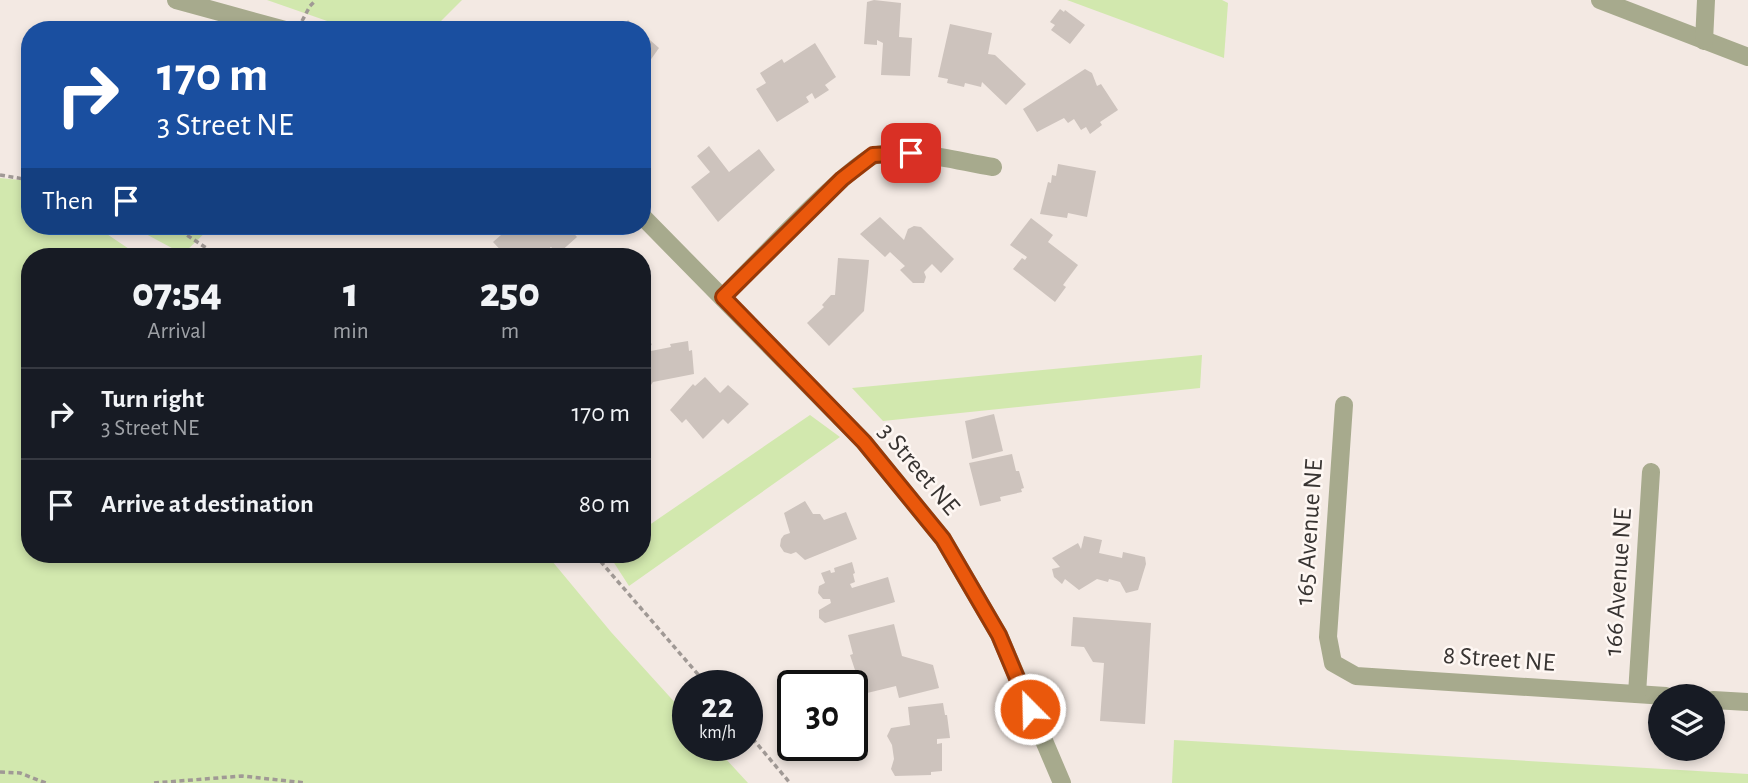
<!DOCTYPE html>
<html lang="en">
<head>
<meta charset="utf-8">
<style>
	:root { --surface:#171b24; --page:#20242c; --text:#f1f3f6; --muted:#9ea1a6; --line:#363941 }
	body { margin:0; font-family:"Alegreya Sans",sans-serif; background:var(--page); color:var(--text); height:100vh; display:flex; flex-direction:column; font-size:26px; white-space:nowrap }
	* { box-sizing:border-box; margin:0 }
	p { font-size:23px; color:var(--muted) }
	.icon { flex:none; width:38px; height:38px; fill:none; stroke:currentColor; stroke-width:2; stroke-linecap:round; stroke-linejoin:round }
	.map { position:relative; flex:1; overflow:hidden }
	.side { position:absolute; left:21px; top:248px; width:630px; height:315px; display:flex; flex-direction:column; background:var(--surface); border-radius:28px; box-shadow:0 4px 10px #0003 }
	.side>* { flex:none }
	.hud { position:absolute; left:21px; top:21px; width:630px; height:214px; border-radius:28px; box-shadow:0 4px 10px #0003; background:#1a4fa0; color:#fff; overflow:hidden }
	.fabs { position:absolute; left:1648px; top:684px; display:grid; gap:14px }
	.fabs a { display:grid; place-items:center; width:77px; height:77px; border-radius:50%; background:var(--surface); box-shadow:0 4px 10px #0003; font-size:35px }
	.speed { position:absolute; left:672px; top:670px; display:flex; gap:14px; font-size:35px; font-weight:700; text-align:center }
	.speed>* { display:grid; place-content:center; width:91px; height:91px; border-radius:50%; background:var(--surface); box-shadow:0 4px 10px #0003; line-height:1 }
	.speed small { font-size:18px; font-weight:400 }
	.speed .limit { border:4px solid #111; border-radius:10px; background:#fff; color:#111 }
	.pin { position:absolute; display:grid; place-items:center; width:60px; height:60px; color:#fff; margin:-30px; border-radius:14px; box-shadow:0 4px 10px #0006 }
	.me { position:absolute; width:77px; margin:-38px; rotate:337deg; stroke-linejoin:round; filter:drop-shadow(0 0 5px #0008) }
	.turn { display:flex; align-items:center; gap:24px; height:147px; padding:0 21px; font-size:32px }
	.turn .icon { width:91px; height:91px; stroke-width:2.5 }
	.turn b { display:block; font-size:49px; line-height:60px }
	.then { display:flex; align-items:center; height:66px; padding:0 21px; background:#0003; gap:14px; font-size:26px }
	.eta { display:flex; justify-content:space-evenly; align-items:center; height:119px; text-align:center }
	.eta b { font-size:42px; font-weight:800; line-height:49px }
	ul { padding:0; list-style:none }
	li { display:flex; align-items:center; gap:21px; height:91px; padding:0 21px; border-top:2px solid var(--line) }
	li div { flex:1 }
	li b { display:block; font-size:26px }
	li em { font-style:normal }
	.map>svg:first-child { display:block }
</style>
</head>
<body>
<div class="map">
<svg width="1748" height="783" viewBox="0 0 1748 783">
	<rect width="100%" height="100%" fill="#f3e9e3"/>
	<g fill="#d2e8ae">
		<path d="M267 0H462L432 30H353Z"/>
		<path d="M1067 0H1222L1228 3 1224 58Z"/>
		<path d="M0 178 30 181V226H95L141 257H30V555H547L611 632 688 717V746H714L748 783H0Z"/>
		<path d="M131 226H212L183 254Z"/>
		<path d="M1202 355 1200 388 883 421 852 388Z"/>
		<path d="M810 415 840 437 629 586 609 555H642V530Z"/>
		<path d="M1174 740 1748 774V783H1172Z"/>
	</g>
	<g fill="#cdc3bd">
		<path d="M874 0 901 3 899 37 912 38 910 76 881 75 883 43 877 40V45L864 44 867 2Z"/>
		<path d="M1060 9 1064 12 1065 10 1085 25 1070 44 1051 30 1055 25 1050 22Z"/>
		<path d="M628 20 639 30H620Z"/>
		<path d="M950 24 992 33 988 54 995 55 1026 84 1006 105 982 82 981 87 965 83 964 87 947 83 948 79 938 77Z"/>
		<path d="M642 33 659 48 642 72Z"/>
		<path d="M815 43 836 77 825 85 829 90 815 99 812 93 806 97 809 102 777 122 756 89 766 83 760 73 782 59 784 63Z"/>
		<path d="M1085 69 1092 73 1097 86 1101 84 1118 110 1100 122 1102 125 1090 134 1086 127 1081 130 1074 119 1068 123 1064 118 1037 132 1023 109Z"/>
		<path d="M709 146 729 172 759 149 775 170 718 222 691 187 710 172 697 156Z"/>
		<path d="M1058 164 1096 171 1087 217 1068 213 1067 218 1040 214 1048 182 1051 183 1052 175 1056 176Z"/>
		<path d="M880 217 904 240 908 229 914 226 921 227 954 259 941 273 932 264 924 272 926 277 924 283H913L900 270 905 266 890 252 885 257 860 234Z"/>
		<path d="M1031 218 1053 235 1048 242 1078 265 1063 285 1066 287 1055 302 1013 269 1022 258 1025 260 1027 257 1010 245Z"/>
		<path d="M513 226H571L569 228 577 237 558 254 551 247 539 257H507L493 242 509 228 514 233 517 230Z"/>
		<path d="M838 258 869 260 868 272 864 311 829 346 807 323 824 307 822 305 831 295H835Z"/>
		<path d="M642 337 652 344 649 349 651 351 671 347 670 344 688 341 689 351 692 350 694 374 653 382 645 394 642 392Z"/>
		<path d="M705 377 720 393 728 385 749 404 728 424 723 419 703 439 686 419 682 423 670 410 693 384 695 386Z"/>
		<path d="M994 414 1003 451 972 459 965 421Z"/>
		<path d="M1012 454 1016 471H1019L1024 488 1021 489 1022 492 1000 497 1001 501 980 506 969 463Z"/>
		<path d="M805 501 813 514H820L824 520 846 512 857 539 805 560 796 552 791 554 784 552 780 546 781 539 784 535 790 533 784 513Z"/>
		<path d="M1084 536 1102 540 1099 553 1122 558 1123 552 1145 557 1146 564 1138 590 1126 593 1120 582 1109 579 1108 582 1097 579 1079 590 1065 579 1062 584 1054 577 1052 569 1060 567 1052 558 1078 543 1081 549Z"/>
		<path d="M852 562 855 573 853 574 855 582 850 584 852 588 888 577 895 602 825 623 819 618V610L831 603 830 599H823L818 593 819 586 825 583 821 573 830 570 831 573 835 572 834 568Z"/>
		<path d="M1073 617 1151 623 1145 724 1100 721 1104 663 1093 662 1084 647 1071 646Z"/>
		<path d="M894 624 902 656 933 665 939 688 899 698 896 686 863 694 850 655 853 654 848 635Z"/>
		<path d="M943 703 945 715H947L950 738 937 739V744L942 743V771L931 772V775L895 776 891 769 894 759 892 745 887 736 891 728 910 725 908 707Z"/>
	</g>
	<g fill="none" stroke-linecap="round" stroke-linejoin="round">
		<g stroke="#a09995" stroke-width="3.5" stroke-dasharray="5 3.5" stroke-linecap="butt">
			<path d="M302 21 310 6 316 0"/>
			<path d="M0 175 30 180"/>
			<path d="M173 226 220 257"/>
			<path d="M595 555 708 686"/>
			<path d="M747 732 790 783"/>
			<path d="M0 772 20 773 46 783"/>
			<path d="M154 783 242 776 306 783"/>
		</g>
		<g stroke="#a7aa8d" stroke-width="18">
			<path d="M176 0 285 30"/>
			<path d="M1600 0 1748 57"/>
			<path d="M1704 41 1706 0"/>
			<path d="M642 216 864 442 943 539 999 635 1062 783"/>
			<path d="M723 297C747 273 853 160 876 155 914 148 956 161 993 167"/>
			<path d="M1344 405 1328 637 1333 663 1356 676 1666 696"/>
			<path d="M1637 694 1651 472"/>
			<path d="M1713 700 1748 702"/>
		</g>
	</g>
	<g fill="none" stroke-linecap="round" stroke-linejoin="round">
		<defs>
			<path id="route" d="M911 153 873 155 842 179 723 297 864 442 943 539 999 635 1030 709"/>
		</defs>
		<use href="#route" stroke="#983908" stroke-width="18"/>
		<use href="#route" stroke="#ea580c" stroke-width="12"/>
	</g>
	<g text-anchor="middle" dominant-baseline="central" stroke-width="5" stroke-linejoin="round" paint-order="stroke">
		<g font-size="26" fill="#383432" stroke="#fef7f3">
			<text transform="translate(919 469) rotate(50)">3 Street NE</text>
			<text transform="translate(1309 532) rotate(-86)">165 Avenue NE</text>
			<text transform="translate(1618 582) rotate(-86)">166 Avenue NE</text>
			<text transform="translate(1499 659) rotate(4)">8 Street NE</text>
		</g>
	</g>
</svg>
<div class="fabs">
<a><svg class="icon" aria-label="layers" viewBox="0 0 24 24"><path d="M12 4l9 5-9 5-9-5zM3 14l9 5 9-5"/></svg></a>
</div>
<div class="speed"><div>22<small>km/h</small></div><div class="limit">30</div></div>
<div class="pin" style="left:911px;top:153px;background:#d93025"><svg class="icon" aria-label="arrive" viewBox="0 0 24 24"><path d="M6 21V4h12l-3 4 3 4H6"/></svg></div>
<svg class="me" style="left:1030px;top:709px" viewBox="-20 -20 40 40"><circle r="17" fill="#ea580c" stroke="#fff" stroke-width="3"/><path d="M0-11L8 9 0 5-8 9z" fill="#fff"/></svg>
<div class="hud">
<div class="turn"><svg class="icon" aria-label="right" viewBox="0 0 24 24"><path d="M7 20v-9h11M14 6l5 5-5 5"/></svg><div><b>170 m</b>3 Street NE</div></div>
<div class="then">Then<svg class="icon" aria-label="arrive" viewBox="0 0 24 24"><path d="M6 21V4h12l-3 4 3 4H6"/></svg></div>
</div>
<section class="side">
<div class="eta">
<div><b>07:54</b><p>Arrival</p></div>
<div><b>1</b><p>min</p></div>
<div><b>250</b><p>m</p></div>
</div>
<ul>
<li><svg class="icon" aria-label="right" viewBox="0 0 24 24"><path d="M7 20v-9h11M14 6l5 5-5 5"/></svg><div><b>Turn right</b><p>3 Street NE</p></div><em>170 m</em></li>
<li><svg class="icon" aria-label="arrive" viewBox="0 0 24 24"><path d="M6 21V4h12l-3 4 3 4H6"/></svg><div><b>Arrive at destination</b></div><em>80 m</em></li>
</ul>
</section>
</div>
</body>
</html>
